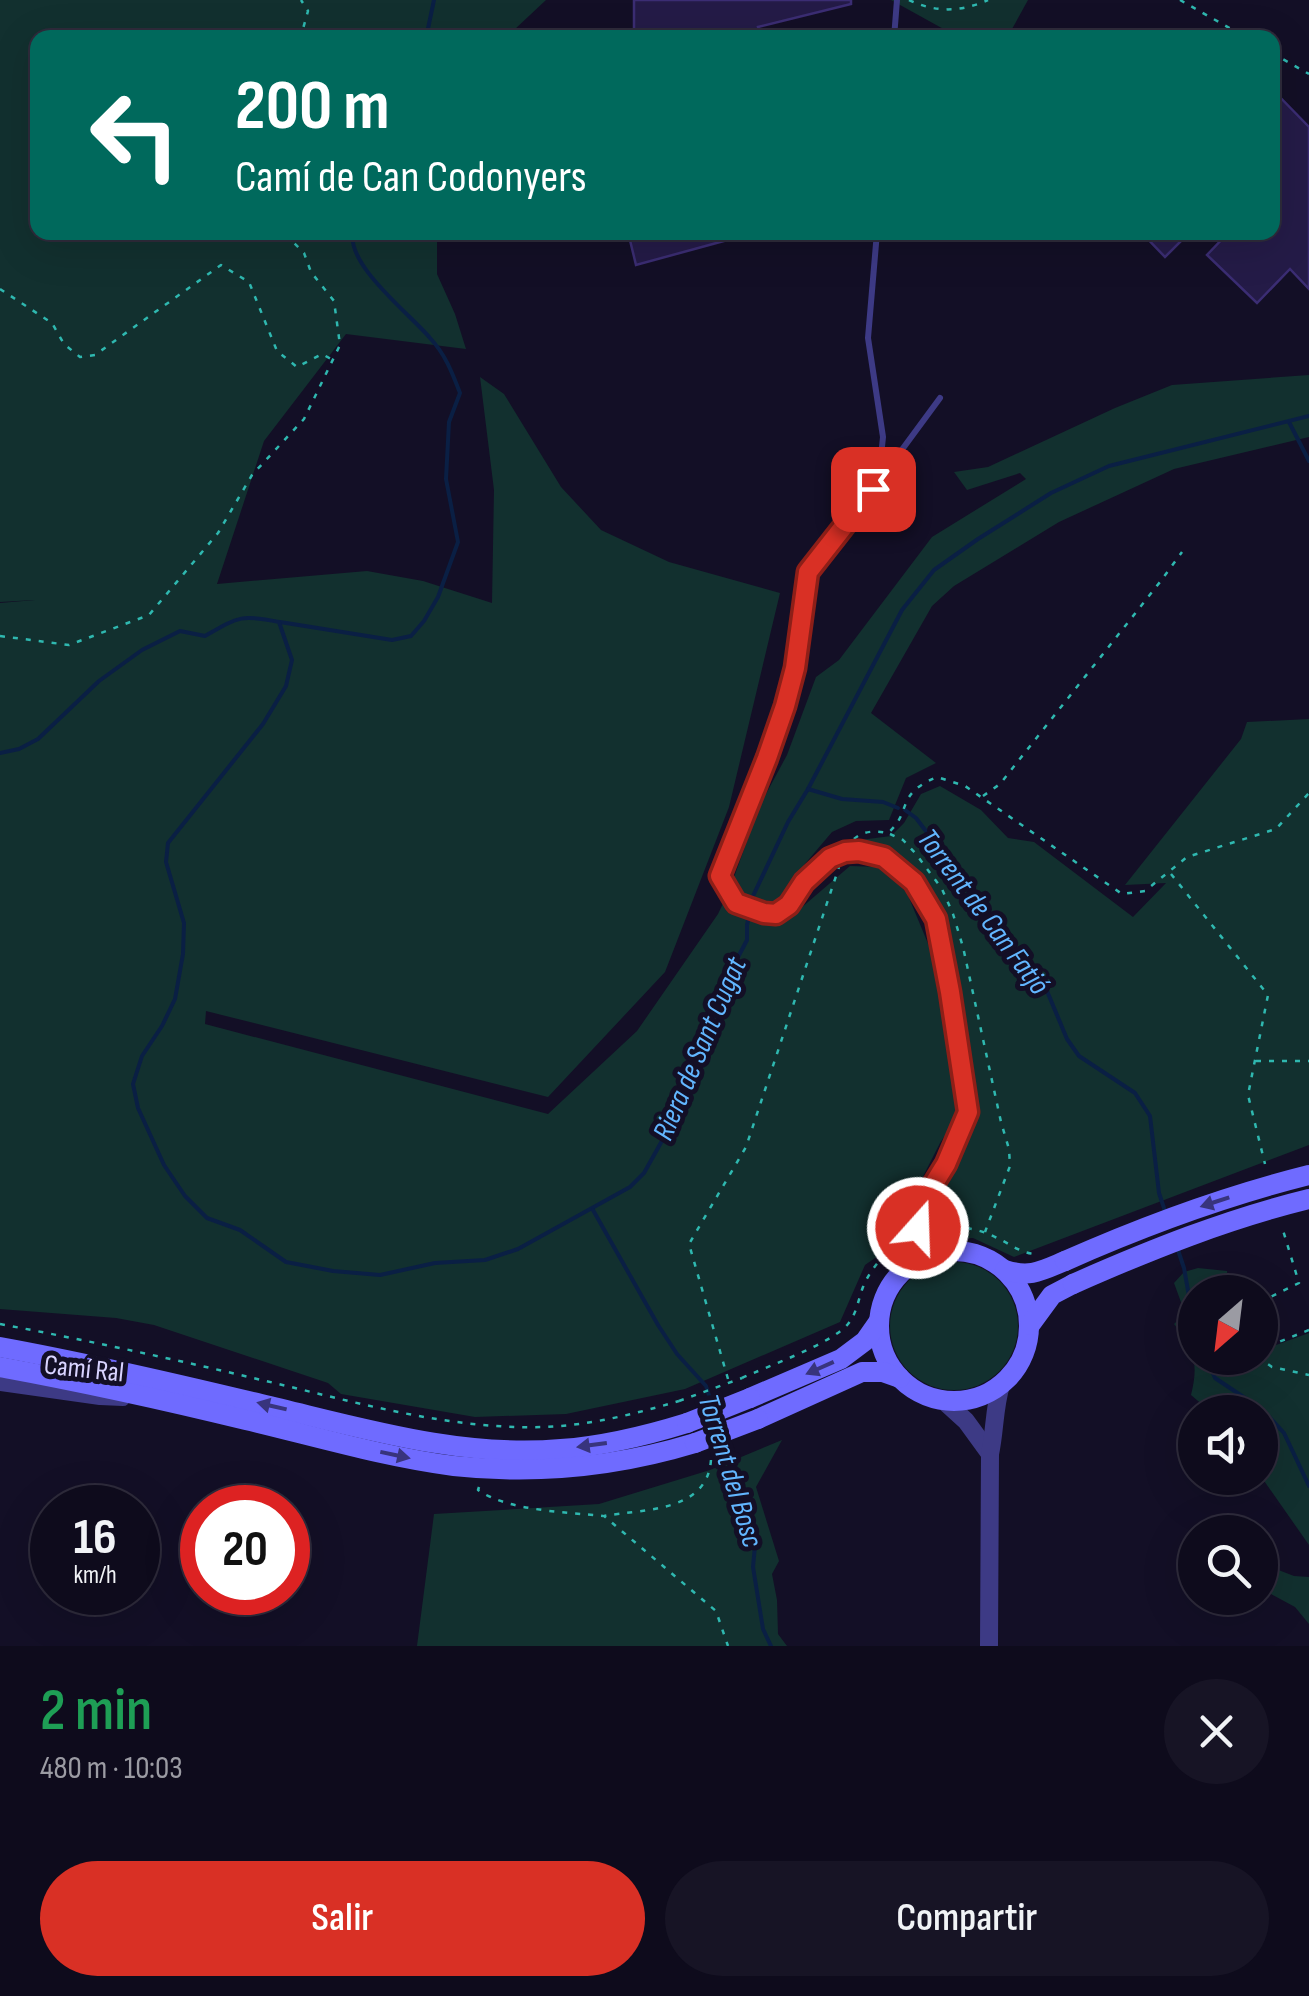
<!DOCTYPE html>
<html lang="es">
<head>
<meta charset="utf-8">
<style>
	:root { --surface:#0e0b1c; --page:#171425; --text:#f1f3f6; --muted:#9b9ba3; --line:#2e2b3b; --accent:#d93025 }
	body { margin:0; font-family:"Sofia Sans Condensed",sans-serif; background:var(--page); color:var(--text); height:100vh; display:flex; flex-direction:column; font-size:38px; white-space:nowrap }
	* { box-sizing:border-box; margin:0 }
	p { font-size:32px; color:var(--muted) }
	.icon { flex:none; width:55px; height:55px; fill:none; stroke:currentColor; stroke-width:2; stroke-linecap:round; stroke-linejoin:round }
	.map { position:relative; height:1646px; overflow:hidden }
	.drawer { display:flex; flex-direction:column; background:var(--surface); flex:1 }
	.drawer>* { flex:none }
	.hud { position:absolute; left:30px; top:30px; width:1250px; height:210px; border-radius:20px; box-shadow:0 10px 40px #0002,0 0 0 2px var(--line); background:#00695c; color:#fff; overflow:hidden }
	.needle { width:65px; rotate:208deg }
	.fabs { position:absolute; left:1178px; top:1275px; display:grid; gap:20px }
	.fabs a { display:grid; place-items:center; width:100px; height:100px; border-radius:50%; background:var(--surface); box-shadow:0 10px 40px #0002,0 0 0 2px var(--line); font-size:50px }
	.speed { position:absolute; left:30px; top:1485px; display:flex; gap:20px; font-size:50px; font-weight:700; text-align:center }
	.speed>* { display:grid; place-content:center; width:130px; height:130px; border-radius:50%; background:var(--surface); box-shadow:0 10px 40px #0002,0 0 0 2px var(--line); line-height:1 }
	.speed small { font-size:25px; font-weight:400 }
	.speed .limit { border:15px solid #d22; background:#fff; color:#111 }
	.pin { position:absolute; display:grid; place-items:center; width:85px; height:85px; color:#fff; margin:-42px; border-radius:20px; box-shadow:0 5px 15px #0006 }
	.me { position:absolute; width:110px; margin:-55px; rotate:20deg; stroke-linejoin:round; filter:drop-shadow(0 0 8px #0008) }
	.turn { display:flex; align-items:center; gap:35px; height:210px; padding:0 40px; font-size:45px }
	.turn .icon { width:130px; height:130px; stroke-width:2.5 }
	.turn b { display:block; font-size:70px; line-height:85px }
	.round { display:grid; place-items:center; flex:none; width:105px; height:105px; border-radius:52px; background:var(--page) }
	.overview { display:flex; align-items:center; justify-content:space-between; height:170px; padding:0 40px }
	h1 { font-size:60px; font-weight:600; line-height:75px; color:#1e9e55 }
	.action { display:flex; gap:20px; margin-top:auto; padding:20px 40px }
	.action a { flex:1; height:115px; border-radius:60px; background:var(--accent); color:#fff; font-size:40px; font-weight:600; line-height:115px; text-align:center }
	.action a+a { background:var(--page); color:var(--text) }
	.map>svg:first-child { display:block }
</style>
</head>
<body>
<div class="map">
<svg width="1309" height="1646" viewBox="0 0 1309 1646">
	<rect width="100%" height="100%" fill="#130f26"/>
	<g fill="#12302f">
		<path d="M0 0H546L514 30 510 37 38 38V232L437 233V274L455 314 466 349 346 334 264 441 217 584 367 571 423 581 492 603 494 490 480 377 504 394 561 487 601 530 669 562 780 593 729 807 665 972 548 1097 206 1011 205 1024 548 1114 637 1031 718 914 729 891 760 805 787 755 816 677 839 660 932 537 1026 479 1020 473 967 490 954 472 988 467 1115 408 1172 385 1309 375V437L1174 469 1059 522 954 586 932 606 871 713 936 763 906 778 889 820 856 821 832 832 804 865 787 920 850 866 881 867 907 893 939 970 911 869 889 850 860 840 891 836 904 823 921 794 940 786 981 810 1008 838 1034 842 1133 917 1166 883 1125 885 1241 739 1247 722 1309 719V1145L1014 1257 973 1238 933 1240 926 1216 947 1179 978 1105 945 991 959 1114 940 1143 910 1202 908 1235 865 1265 840 1322 685 1389 566 1414 475 1417 341 1394 328 1383 154 1325 116 1318 0 1309V603L35 600 0 602Z"/>
		<path d="M891 0H1028L1012 29 1001 38 958 37Z"/>
		<circle cx="954" cy="1326" r="64"/>
		<path d="M1198 1268 1227 1271 1229 1292H1195V1358H1260V1351L1309 1333V1545L1260 1475V1412H1211L1191 1395C1199 1363 1194 1349 1174 1324L1185 1313 1174 1283 1184 1272Z"/>
		<path d="M782 1440 756 1487 779 1561 772 1574 777 1600 778 1634 787 1646H417L434 1514 599 1504 710 1470Z"/>
		<path d="M1260 1563 1294 1576 1309 1577V1624L1295 1607 1260 1588Z"/>
	</g>
	<g fill="none" stroke-linecap="round" stroke-linejoin="round">
		<g stroke="#0a1f44" stroke-width="4">
			<path d="M426 38 434 0"/>
			<path d="M1289 422 1309 461"/>
			<path d="M280 622 392 640 411 636 424 621 438 597 458 542 446 479 449 422 460 393C452 372 445 354 430 338 410 314 346 265 353 232"/>
			<path d="M0 753 19 749 38 739 99 681 142 650 180 631 205 636C238 617 241 614 279 622L292 660 286 686 263 724 168 843 166 862 184 923 183 954 175 999 162 1026 142 1056 133 1084 138 1108 164 1165 185 1196 207 1218 240 1230 286 1262 333 1271 380 1275 435 1263 485 1260 518 1249 630 1187 644 1173 686 1098 725 982 747 940V925L753 896 788 822 808 789 902 610 934 570 978 539 1051 493 1109 466 1309 416"/>
			<path d="M808 789 842 799 883 802 898 808"/>
			<path d="M905 810 916 818 1047 991 1067 1039 1079 1056 1135 1093 1150 1116 1159 1193 1166 1214"/>
			<path d="M593 1210 658 1325 677 1354 706 1386 712 1405"/>
			<path d="M1177 1247 1184 1268 1195 1330"/>
			<path d="M1206 1358 1215 1378 1263 1410 1284 1433 1309 1486"/>
			<path d="M722 1438 755 1546 753 1567 763 1629 771 1646"/>
		</g>
	</g>
	<g fill="#241b47" stroke="#3b2d73" stroke-width="2.5">
		<path d="M634 0H851V4L758 27 761 38H634Z"/>
		<path d="M1272 89 1309 127V289L1290 269 1257 303 1207 255 1229 232H1272Z"/>
		<path d="M628 232H741L742 236 636 265Z"/>
		<path d="M1141 232H1190L1165 257Z"/>
	</g>
	<g fill="none" stroke-linecap="round" stroke-linejoin="round">
		<g stroke="#2fb8b0" stroke-width="2.5" stroke-dasharray="5 8" stroke-linecap="butt">
			<path d="M909 0C936 13 961 12 988 0"/>
			<path d="M1180 0 1247 38"/>
			<path d="M298 38 301 36 308 11 301 0"/>
			<path d="M1272 53 1309 74"/>
			<path d="M0 289 52 323 64 344 80 357 95 355 221 265 249 282 277 351 297 367 322 354 331 359"/>
			<path d="M0 636 69 645 149 615 218 533 252 475 304 419 340 345 334 301 311 272 304 253 283 232"/>
			<path d="M983 796 1000 784 1160 582 1182 552"/>
			<path d="M890 834 903 840 916 854 942 889 953 914 963 947 1001 1122 1009 1149 1010 1166 985 1232"/>
			<path d="M854 839C864 830 876 831 888 833 913 811 894 795 937 777L965 786 1122 894 1145 891 1187 857 1276 829 1309 793"/>
			<path d="M1171 874 1268 995 1248 1095 1265 1164"/>
			<path d="M1256 1061H1309"/>
			<path d="M928 1230C951 1226 974 1226 995 1237 1009 1243 1018 1252 1034 1254"/>
			<path d="M1260 1302 1299 1283 1282 1227"/>
			<path d="M0 1324C85 1340 169 1358 253 1378 349 1400 445 1430 545 1427 591 1425 635 1414 679 1401"/>
			<path d="M1309 1330 1271 1345 1263 1354 1265 1362 1272 1367 1309 1375"/>
			<path d="M742 1378C768 1366 831 1344 848 1324 857 1313 858 1300 863 1287 872 1265 890 1247 911 1237"/>
			<path d="M728 1379 689 1244 746 1147 839 867"/>
			<path d="M711 1460C707 1513 642 1509 604 1516L716 1611 728 1646"/>
			<path d="M479 1487 478 1490C508 1511 566 1512 603 1516"/>
		</g>
		<g stroke="#3d3a85" stroke-width="6">
			<path d="M894 38 897 0"/>
			<path d="M875 483 880 466 883 437 868 338 877 232"/>
			<path d="M927 1255 918 1228 920 1207 946 1164 968 1113 950 992 935 919 914 882 885 857 859 851H845L830 858 804 882 789 905 777 914C742 911 737 904 720 876 747 809 777 742 794 672 802 640 805 605 808 572L816 559 873 489 940 398"/>
		</g>
		<path stroke="#3d3a85" stroke-width="14" d="M0 1384 100 1398 123 1399"/>
		<g stroke="#3d3a85" stroke-width="18">
			<path d="M944 1401 966 1421 990 1454"/>
			<path d="M989 1646 990 1454C995 1431 994 1408 1001 1385"/>
		</g>
		<g stroke="#6f6bff" stroke-width="20">
			<circle cx="954" cy="1326" r="75"/>
			<path d="M1005 1270C1030 1278 1041 1271 1065 1261"/>
			<path d="M1030 1325 1052 1295 1073 1284"/>
			<path d="M0 1347C88 1363 174 1383 261 1404 359 1427 459 1458 561 1449 604 1446 645 1436 687 1423"/>
			<path d="M0 1367C82 1382 164 1400 246 1420 314 1436 384 1457 454 1466 536 1475 616 1467 695 1443"/>
			<path d="M750 1398 841 1359 865 1341 879 1321"/>
			<path d="M758 1419 862 1372H883L900 1378"/>
		</g>
		<path stroke="#2fb8b0" stroke-width="2.5" stroke-dasharray="5 8" stroke-linecap="butt" d="M679 1401 742 1378"/>
		<g stroke="#6f6bff" stroke-width="20">
			<path d="M1065 1261C1144 1226 1225 1196 1309 1175"/>
			<path d="M1073 1284C1150 1250 1227 1219 1309 1199"/>
			<path d="M687 1423 750 1398"/>
			<path d="M695 1443 758 1419"/>
		</g>
	</g>
	<defs><path id="oneway-solid" d="M-6-.8H1V-3.2L6.5 0L1 3.2V.8H-6Z" transform="scale(2.5)"/></defs>
	<g fill="#38347d">
		<use href="#oneway-solid" transform="translate(1215 1202) rotate(162)"/>
		<use href="#oneway-solid" transform="translate(820 1368) rotate(156)"/>
		<use href="#oneway-solid" transform="translate(272 1406) rotate(-167)"/>
		<use href="#oneway-solid" transform="translate(592 1445) rotate(172)"/>
		<use href="#oneway-solid" transform="translate(395 1455) rotate(12)"/>
	</g>
	<g fill="none" stroke-linecap="round" stroke-linejoin="round">
		<defs>
			<path id="route" d="M873 489 808 572 795 668 785 706 767 758 720 876 736 903 764 913 776 914 789 905 804 882 830 858 845 852 859 851 884 857 914 882 936 919 950 992 968 1112 946 1164 920 1206 918 1228"/>
		</defs>
		<use href="#route" stroke="#8d1f18" stroke-width="25"/>
		<use href="#route" stroke="#d93025" stroke-width="18"/>
	</g>
	<g text-anchor="middle" dominant-baseline="central" stroke-width="10" stroke-linejoin="round" paint-order="stroke">
		<g font-size="28" fill="#d9d4ff" stroke="#130f26">
			<text transform="translate(84 1369) rotate(6)">Camí Ral</text>
		</g>
		<g font-size="30" font-style="italic" fill="#62b6ff" stroke="#130f26">
			<text transform="translate(983 912) rotate(53)">Torrent de Can Fatjó</text>
			<text transform="translate(700 1049) rotate(-67)">Riera de Sant Cugat</text>
			<text transform="translate(730 1471) rotate(73)">Torrent del Bosc</text>
		</g>
	</g>
</svg>
<div class="fabs">
<a><svg class="needle" viewBox="-14 -14 28 28"><path d="M0-13l5 13h-10z" fill="#e53935"/><path d="M0 13l5-13h-10z" fill="#9b9ba3"/></svg></a>
<a><svg class="icon" aria-label="sound" viewBox="0 0 24 24"><path d="M4 9h4l5-4v14l-5-4H4zM17 9q2 3 0 6"/></svg></a>
<a><svg class="icon" aria-label="search" viewBox="0 0 24 24"><circle cx="10" cy="10" r="6"/><path d="M15 15l6 6"/></svg></a>
</div>
<div class="speed"><div>16<small>km/h</small></div><div class="limit">20</div></div>
<div class="pin" style="left:873px;top:489px;background:#d93025"><svg class="icon" aria-label="arrive" viewBox="0 0 24 24"><path d="M6 21V4h12l-3 4 3 4H6"/></svg></div>
<svg class="me" style="left:918px;top:1228px" viewBox="-20 -20 40 40"><circle r="17" fill="#d93025" stroke="#fff" stroke-width="3"/><path d="M0-11L8 9 0 5-8 9z" fill="#fff"/></svg>
<div class="hud">
<div class="turn"><svg class="icon" aria-label="left" viewBox="0 0 24 24"><path d="M17 20v-9H6M10 6l-5 5 5 5"/></svg><div><b>200 m</b>Camí de Can Codonyers</div></div>
</div>
</div>
<section class="drawer">
<div class="overview"><div><h1>2 min</h1><p>480 m · 10:03</p></div><a class="round"><svg class="icon" aria-label="close" viewBox="0 0 24 24"><path d="M6 6l12 12M18 6L6 18"/></svg></a></div>
<div class="action"><a>Salir</a><a>Compartir</a></div>
</section>
</body>
</html>
